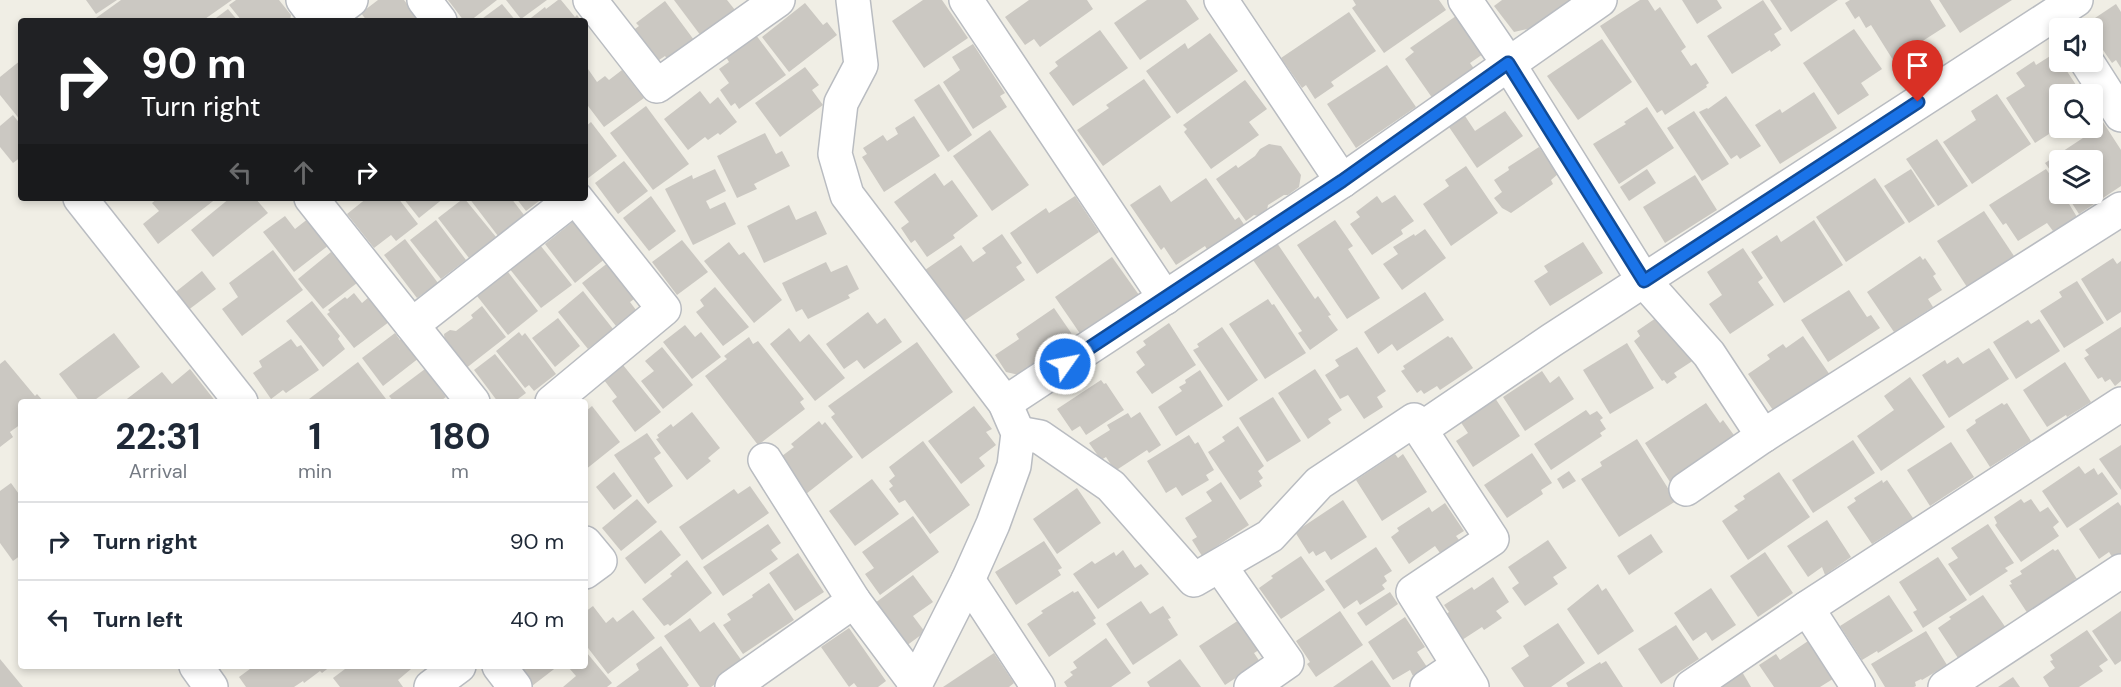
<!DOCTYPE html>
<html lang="en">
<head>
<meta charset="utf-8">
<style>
	:root { --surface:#fff; --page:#f6f6f7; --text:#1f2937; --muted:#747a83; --line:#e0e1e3 }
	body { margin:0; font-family:"DM Sans",sans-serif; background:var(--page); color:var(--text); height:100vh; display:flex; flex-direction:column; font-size:22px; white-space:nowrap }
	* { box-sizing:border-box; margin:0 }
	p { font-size:20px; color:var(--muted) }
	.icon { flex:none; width:33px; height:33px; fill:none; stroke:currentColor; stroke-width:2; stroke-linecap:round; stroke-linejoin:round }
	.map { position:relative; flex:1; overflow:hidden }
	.side { position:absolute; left:18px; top:399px; width:570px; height:270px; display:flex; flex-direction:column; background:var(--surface); border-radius:6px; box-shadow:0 3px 9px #0003 }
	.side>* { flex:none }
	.guide { position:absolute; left:18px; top:18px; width:570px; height:183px; border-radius:6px; box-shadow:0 3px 9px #0003; background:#202124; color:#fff; overflow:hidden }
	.tools { position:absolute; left:2049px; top:18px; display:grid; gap:12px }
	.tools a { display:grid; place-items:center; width:54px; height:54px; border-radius:6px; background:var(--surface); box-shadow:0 3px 9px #0003; font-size:30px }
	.pin { position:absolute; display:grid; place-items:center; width:51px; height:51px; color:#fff; margin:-62px -26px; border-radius:50% 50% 50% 0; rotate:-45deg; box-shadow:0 0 6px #0007 }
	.pin .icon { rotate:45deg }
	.me { position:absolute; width:66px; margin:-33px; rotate:57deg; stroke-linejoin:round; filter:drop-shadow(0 0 4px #0008) }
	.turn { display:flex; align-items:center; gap:21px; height:126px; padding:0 24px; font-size:27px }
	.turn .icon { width:78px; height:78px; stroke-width:2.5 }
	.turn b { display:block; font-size:42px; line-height:51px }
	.lanes { display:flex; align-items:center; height:57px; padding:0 24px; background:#0003; justify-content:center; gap:30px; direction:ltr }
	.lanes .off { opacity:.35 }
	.eta { display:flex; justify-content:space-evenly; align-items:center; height:102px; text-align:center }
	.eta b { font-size:36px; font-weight:700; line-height:42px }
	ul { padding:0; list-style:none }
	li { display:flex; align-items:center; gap:18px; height:78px; padding:0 24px; border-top:2px solid var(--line) }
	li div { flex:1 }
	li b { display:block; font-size:22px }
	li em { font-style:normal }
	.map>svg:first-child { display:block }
</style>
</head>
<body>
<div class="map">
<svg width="2121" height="687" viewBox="0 0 2121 687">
	<rect width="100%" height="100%" fill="#f0eee5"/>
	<g fill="#cbc8c2">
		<path d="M86 0H117L96 14Z"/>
		<path d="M121 0H232L202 21H99L96 18Z"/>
		<path d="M236 0H279L291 15 290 21H242L229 5Z"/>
		<path d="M378 0H404L420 21H367L361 13Z"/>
		<path d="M448 0H497L470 21H464Z"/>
		<path d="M506 0H547L521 19Z"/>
		<path d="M558 0H561L575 17 577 15 581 21H527L545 7 546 9Z"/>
		<path d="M674 0H727L735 10 701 36Z"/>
		<path d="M923 0H942L968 38 924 68 892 21Z"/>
		<path d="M1029 0H1087L1093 9 1040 47 1034 39 1025 45 1005 17Z"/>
		<path d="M1147 0H1186L1199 19 1140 60 1114 23Z"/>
		<path d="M1353 0H1439L1446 10 1384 53 1352 8 1356 5Z"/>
		<path d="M1502 0H1572L1536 27 1514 32 1494 6Z"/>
		<path d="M1640 0H1648L1655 11 1660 7 1686 47 1681 51 1691 66 1696 63 1709 83 1706 85 1707 87 1665 115 1662 110 1657 113 1600 26Z"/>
		<path d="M1682 0H1717L1722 8 1697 24Z"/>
		<path d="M1763 0 1782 29 1774 34 1781 45 1771 52 1770 50 1732 74 1707 36Z"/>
		<path d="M1770 0H1838L1791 32Z"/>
		<path d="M1850 0H1930L1946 26 1893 60 1871 25 1866 28 1859 16 1855 19 1845 3Z"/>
		<path d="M1939 0H2012L1960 33Z"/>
		<path d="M665 1 694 40 668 60 665 56 656 62 632 31 639 26 636 23Z"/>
		<path d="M805 3 823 25 827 22 837 35 789 72 762 37Z"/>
		<path d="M502 4 516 21H479Z"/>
		<path d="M2116 4 2121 12V68L2116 60 2112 63 2092 34V28H2089L2086 24Z"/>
		<path d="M228 9 238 21H212Z"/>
		<path d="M1349 12 1376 51 1331 82 1334 86 1315 99 1306 85 1302 88 1281 58Z"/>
		<path d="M1456 16 1483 54 1470 63 1475 70 1433 99 1405 59 1414 52 1410 48Z"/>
		<path d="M1854 29 1882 69 1861 83 1869 95 1838 115 1803 63Z"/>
		<path d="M1100 30 1128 68 1073 106 1049 73 1058 66 1055 62Z"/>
		<path d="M1210 33 1238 71 1177 114 1146 71 1185 43 1188 49Z"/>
		<path d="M756 35 786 75 739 109 735 103 731 106 720 90 729 83 719 69 729 62 726 57Z"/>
		<path d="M1602 39 1632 82 1578 120 1547 76Z"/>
		<path d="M973 44 1005 93 1000 96 1007 107 973 129 943 82 960 70 952 57Z"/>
		<path d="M2055 53 2082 94H2060V127L2035 143 2006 98 2025 86 2016 73 2034 61 2036 65Z"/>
		<path d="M21 60V121L0 95V77Z"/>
		<path d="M1387 65 1416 107 1356 148 1327 104Z"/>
		<path d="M805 67 819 85 812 90 823 105 780 137 755 103Z"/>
		<path d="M588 69 597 82 605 76 609 80 622 70 644 98 604 127 585 102V72Z"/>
		<path d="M1144 79 1171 117 1103 166 1077 130 1109 108 1106 105Z"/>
		<path d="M1245 80 1267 109 1249 122 1259 135 1211 169 1184 132 1187 129 1183 125Z"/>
		<path d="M939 84 972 135 948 152 914 100Z"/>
		<path d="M700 91 710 104 718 97 737 122 720 135 718 133 708 140 705 137 688 150 664 119Z"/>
		<path d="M1814 92 1837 128 1780 164 1755 125 1780 109 1782 113Z"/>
		<path d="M1997 94 2031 144 1972 184 1943 142 1976 120 1971 111Z"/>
		<path d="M1726 96 1761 146 1740 159 1737 155 1731 159 1699 112 1707 108 1708 109Z"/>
		<path d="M646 106 689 164 653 190 610 133Z"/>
		<path d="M1647 107 1674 148 1619 184 1593 144 1626 124 1624 122Z"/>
		<path d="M1505 111 1523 136 1477 168 1449 127 1465 116 1475 131Z"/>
		<path d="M1694 111 1729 164 1702 181 1667 128Z"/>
		<path d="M13 115 21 125V157L13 163 0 147V126Z"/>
		<path d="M914 116 940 156 884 192 862 157 867 154 863 148 883 135 887 141 898 134 895 128Z"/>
		<path d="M2101 119 2121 150V186L2079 214 2066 194H2092V160H2060V184L2045 163 2086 136 2083 131 2087 128H2092V124Z"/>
		<path d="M591 122 617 156 587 179 585 176V127Z"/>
		<path d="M990 130 1029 185 992 211 953 156Z"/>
		<path d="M765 133 776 154 782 151 790 166 754 184 757 189 737 198 717 156Z"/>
		<path d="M1937 139 1968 186 1938 206 1906 159Z"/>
		<path d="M1269 144 1281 146 1301 175 1299 187 1288 195H1284L1268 205 1267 210 1258 216 1254 215 1246 221 1216 179 1236 165 1238 168 1255 156 1260 149Z"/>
		<path d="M1539 147 1558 174 1551 180 1553 184 1511 213 1502 208 1494 198 1502 192 1494 180 1509 170 1508 167Z"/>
		<path d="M624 161 648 191 618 214 595 183Z"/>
		<path d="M1466 166 1498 213 1451 246 1423 204 1449 186 1445 180Z"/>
		<path d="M715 169 726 191 706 201 710 209 725 202 736 224 693 245 665 189 692 175 693 179Z"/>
		<path d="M1647 169 1656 183 1629 201 1620 187Z"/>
		<path d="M1911 169 1935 206 1909 223 1884 186Z"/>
		<path d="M2046 169 2060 189V194H2063L2077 217 2053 231 2047 223 2018 241 2006 223 2003 225 1989 205Z"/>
		<path d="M935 173 944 186 952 180 978 216 953 235 955 238 927 257 915 240 911 243 901 228 909 222 894 202Z"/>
		<path d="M1695 175 1717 210 1665 243 1643 207Z"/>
		<path d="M1206 178 1235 220 1239 217 1245 226 1208 251 1205 246 1176 265 1164 247 1161 250 1130 205 1160 185 1171 202Z"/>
		<path d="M1875 178 1905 223 1846 262 1816 217Z"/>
		<path d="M1395 195 1414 221 1401 230 1403 234 1372 255 1350 224 1360 217 1356 212 1377 196 1382 203Z"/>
		<path d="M651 196 676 231 649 251 623 218Z"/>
		<path d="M1075 196 1099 232 1037 274 1010 233 1046 208 1049 213Z"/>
		<path d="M158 198H217L158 244 143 224 159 211 152 203Z"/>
		<path d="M230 198H255L268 213 213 257 191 230Z"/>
		<path d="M367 198H398L418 224 396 241 391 235 374 248 347 214Z"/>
		<path d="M403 198H444L419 218Z"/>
		<path d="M464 198 496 237 469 258 438 218Z"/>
		<path d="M469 198H511L524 215 498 236Z"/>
		<path d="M516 198H543L526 211Z"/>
		<path d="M789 205 796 220 816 211 827 234 764 263 747 226Z"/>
		<path d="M1984 211 2014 256 1967 287 1937 241Z"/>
		<path d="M285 216 295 229 309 218 329 245 294 272 263 232Z"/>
		<path d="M436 220 466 260 441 279 410 240Z"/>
		<path d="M575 220 606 258 575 283 545 244Z"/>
		<path d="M1335 220 1353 246 1348 249 1380 298 1347 319 1297 245Z"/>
		<path d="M1814 220 1843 265 1784 303 1751 252 1777 235 1781 242Z"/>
		<path d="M1425 229 1446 258 1402 290 1383 264 1398 254 1393 247 1414 234 1415 236Z"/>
		<path d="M1002 234 1022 263 1016 267 1025 280 961 323 925 270 961 245 973 262 986 253 982 248Z"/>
		<path d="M405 239 438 283 417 298 384 255Z"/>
		<path d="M682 240 708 272 677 295 652 262Z"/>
		<path d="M729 242 739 255 744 252 782 300 754 323 704 261Z"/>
		<path d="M1583 242 1603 273 1550 306 1534 281 1548 272 1544 266Z"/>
		<path d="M1277 243 1315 299 1318 296 1331 315 1328 316 1338 330 1310 350 1298 333 1302 331 1253 260Z"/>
		<path d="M540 245 572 285 541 308 509 268Z"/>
		<path d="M1743 248 1763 278 1758 282 1774 305 1730 334 1709 304 1722 295 1707 272Z"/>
		<path d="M273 250 303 290 242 336 222 309 238 297 229 283Z"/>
		<path d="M331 252 357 283 323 309 298 279Z"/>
		<path d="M1920 256 1923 260 1925 258 1936 274 1933 276 1942 290 1928 299 1933 307 1894 332 1867 292Z"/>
		<path d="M1112 257 1139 295 1081 335 1055 297Z"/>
		<path d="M2113 258 2117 264 2121 261V312L2107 321 2081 279Z"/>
		<path d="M609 262 637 297 630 302 636 310 616 326 582 283Z"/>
		<path d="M826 262 831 272 847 265 859 289 848 295 850 298 808 319 802 309 796 312 782 283Z"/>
		<path d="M202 271 216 289 187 311 173 294Z"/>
		<path d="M508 272 538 311 508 335 477 296Z"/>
		<path d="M2077 281 2104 323 2064 348 2040 311 2062 297 2059 292Z"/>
		<path d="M715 287 749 327 723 346 696 312 704 306 700 300Z"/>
		<path d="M1849 290 1867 317 1871 315 1880 328 1828 362 1801 320Z"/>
		<path d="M583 291 613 329 588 349 558 312Z"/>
		<path d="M1425 292 1444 320 1397 351 1392 344 1378 354 1364 332Z"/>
		<path d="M354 293 362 303 369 297 389 322 354 348 327 314 330 312 328 310 345 297 347 299Z"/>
		<path d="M1268 299 1272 305 1274 304 1306 353 1265 379 1229 324Z"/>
		<path d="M312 301 340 336 338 339 345 349 323 367 286 321Z"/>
		<path d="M482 306 506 337 465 369 445 343 444 334 450 330 456 331 473 318 471 315Z"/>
		<path d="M1054 308 1076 340 1023 376 1006 372 995 355 1019 339 1016 334Z"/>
		<path d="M868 312 877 324 885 318 902 342 864 369 857 360 844 369 826 344Z"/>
		<path d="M558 318 580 346 555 367 532 338Z"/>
		<path d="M1656 318 1694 360 1674 373 1677 377 1667 384 1664 380 1662 381 1634 341 1640 336 1637 331Z"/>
		<path d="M2039 319 2060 351 2016 379 1993 342 2028 320 2031 324Z"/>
		<path d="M1169 323 1196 365 1152 394 1136 372 1145 365 1136 352 1146 345 1143 341Z"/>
		<path d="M685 325 695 337 701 332 721 357 692 379 663 342Z"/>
		<path d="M1222 327 1258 380 1228 401 1193 350 1199 347 1197 344Z"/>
		<path d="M2121 327V381L2115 386 2110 379 2105 382 2102 377 2098 379 2084 358 2089 355 2085 350Z"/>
		<path d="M789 328 800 342 809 334 845 378 815 401 770 344Z"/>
		<path d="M519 332 522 336 525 333 556 374 534 391 529 385 525 388 496 351Z"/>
		<path d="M114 333 140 367 92 402H80L59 374Z"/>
		<path d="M395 333 400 340 404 337 419 358 383 386 362 358Z"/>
		<path d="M1448 336 1450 338 1452 337 1473 368 1440 390 1437 386 1424 394 1421 390 1417 393 1401 371 1405 369 1403 366Z"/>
		<path d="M1803 336 1830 375 1775 413 1748 374 1770 359 1767 355 1783 344 1786 348Z"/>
		<path d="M749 337 753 344 758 341 804 399 800 402 805 409 758 445 705 376 727 359 724 356Z"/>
		<path d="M291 339 297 347 301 345 319 370 286 393 283 390 271 399 253 373 262 367 259 361Z"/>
		<path d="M917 342 953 392 862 459 831 417 835 414 828 406Z"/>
		<path d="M1627 343 1654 388 1610 414 1583 370Z"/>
		<path d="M662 347 693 385 663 409 641 381 654 371 645 361Z"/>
		<path d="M1357 347 1386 391 1377 397 1383 407 1364 419 1348 395 1340 399 1325 375 1339 366 1335 360Z"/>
		<path d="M1989 348 2009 379 1949 418 1922 375 1945 360 1947 364 1958 357 1963 364Z"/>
		<path d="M495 354 526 393 514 402H498L474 370Z"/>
		<path d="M5 360 35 396 37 394 44 402H21V424L10 432 13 437 0 447V364Z"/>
		<path d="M358 362 386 399 382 402H305Z"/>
		<path d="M2065 362 2091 402 2067 417 2066 415 2047 427 2023 390Z"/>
		<path d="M623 365 661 412 635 432 612 401 617 397 604 380Z"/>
		<path d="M190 369 216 402H123L162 372 172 384Z"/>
		<path d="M425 369 446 397 439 402H394L389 396Z"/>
		<path d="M1315 369 1342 410 1328 419 1331 423 1308 439 1278 393Z"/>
		<path d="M1200 370 1223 406 1176 436 1158 407 1182 391 1179 387 1186 383 1185 380Z"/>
		<path d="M1542 371 1550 383 1559 376 1574 399 1525 431 1503 397Z"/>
		<path d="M1910 377 1945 427 1881 471 1857 436 1894 410 1884 396Z"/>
		<path d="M1101 380 1104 384 1106 383 1124 410 1086 435 1080 426 1072 431 1057 409Z"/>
		<path d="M1273 397 1301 441 1267 462 1239 418Z"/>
		<path d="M1495 398 1520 436 1473 467 1456 441 1468 433 1460 421Z"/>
		<path d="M1706 403 1720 423 1723 420 1736 438 1670 482 1645 443Z"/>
		<path d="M2002 403 2004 405 2007 403 2031 441 1990 467 1966 430 1976 423 1975 420Z"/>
		<path d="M592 406 620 442 585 470V412Z"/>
		<path d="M974 406 992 429 986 432 996 445 979 458 985 466 961 484 928 441Z"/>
		<path d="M1586 410 1590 415 1597 411 1603 418 1600 420 1606 429 1600 433 1602 436 1551 470 1534 444Z"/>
		<path d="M692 412 720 448 708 458 711 461 687 480 656 439 659 438 657 435 671 424 673 427Z"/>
		<path d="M1140 412 1161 445 1149 453 1147 450 1115 471 1106 457 1101 460 1089 443 1110 430 1107 425 1128 413 1131 418Z"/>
		<path d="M819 421 822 425 825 422 853 457 806 494 778 459 794 447 791 444Z"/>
		<path d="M1238 426 1264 466 1258 471 1263 478 1259 481 1262 486 1240 500 1208 452 1225 441 1222 437Z"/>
		<path d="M647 433 661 453 654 458 673 486 648 504 614 455Z"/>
		<path d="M1189 435 1195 444 1198 442 1214 470 1206 475 1209 480 1182 496 1176 487 1166 493 1147 461Z"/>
		<path d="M1637 439 1676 501 1619 537 1581 479 1602 466 1600 462Z"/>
		<path d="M1853 440 1875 473 1813 513 1792 480Z"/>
		<path d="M923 441 970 505 930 534 905 500 899 503 889 489 893 486 889 481 895 476 889 467Z"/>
		<path d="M1951 442 1974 477 1930 506 1907 470Z"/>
		<path d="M2121 445V490L2099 459Z"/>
		<path d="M1532 453 1552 483 1541 490 1543 494 1507 518 1484 485Z"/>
		<path d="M1395 454 1398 458 1403 454 1427 492 1382 521 1356 480Z"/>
		<path d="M2079 466 2085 474 2094 468 2098 475 2102 472 2118 494 2067 528 2042 491Z"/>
		<path d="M1569 471 1576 481 1563 489 1557 479Z"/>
		<path d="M614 472 632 496 614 510 596 487Z"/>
		<path d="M1779 472 1810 517 1748 560 1722 521 1738 510 1734 506 1745 499 1743 496Z"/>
		<path d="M872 479 899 514 855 546 829 511Z"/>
		<path d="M1882 480 1883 483 1887 480 1913 518 1872 544 1847 507 1856 501 1854 498Z"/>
		<path d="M1221 482 1249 525 1202 556 1192 540 1197 537 1185 518 1212 501 1206 492Z"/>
		<path d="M11 483 21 497V555L13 561 0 543V491Z"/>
		<path d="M750 486 769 513 702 560 679 527 734 489 738 494Z"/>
		<path d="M1077 488 1101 523 1057 554 1033 519Z"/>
		<path d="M637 499 657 522 621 551 602 528Z"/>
		<path d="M2021 499 2024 503 2031 499 2040 512 2048 507 2059 522 2053 527 2059 536 2021 562 1995 525 1997 523 1994 517Z"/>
		<path d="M1343 500 1367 537 1331 560 1325 551 1316 556 1313 551 1309 554 1295 532Z"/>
		<path d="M2118 502 2121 506V555L2114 560 2109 552 2099 559 2079 529Z"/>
		<path d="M1445 503 1464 531 1456 536 1459 540 1440 553 1435 546 1409 564 1391 537 1399 531 1397 528 1429 507 1432 512Z"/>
		<path d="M913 516 939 552 880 595 865 574 874 568 862 552Z"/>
		<path d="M1827 520 1851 557 1825 575 1822 567 1808 577 1787 546Z"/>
		<path d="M768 524 781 543 771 550 778 559 723 596 703 567Z"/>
		<path d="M1988 524 2014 563 2005 568 2008 571 1970 596 1948 564 1958 558 1951 548Z"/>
		<path d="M661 530 681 555 645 584 625 558Z"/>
		<path d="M1651 534 1663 552 1629 575 1617 556Z"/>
		<path d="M1548 540 1567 568 1553 577 1558 584 1525 606 1512 588 1519 583 1508 567Z"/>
		<path d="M1044 541 1062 568 1058 570 1061 575 1016 605 995 572Z"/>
		<path d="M1376 547 1392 571 1384 576 1387 581 1382 585 1385 589 1360 605 1357 600 1344 609 1325 581Z"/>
		<path d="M2053 549 2055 551 2058 549 2077 579 2074 580 2076 583 2028 614 2009 585 2012 584 2010 581 2022 574 2020 571Z"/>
		<path d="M1123 550 1135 568 1141 564 1149 574 1098 609 1073 574 1092 561 1095 564 1114 552 1116 556Z"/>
		<path d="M1765 552 1793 593 1758 617 1730 576Z"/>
		<path d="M798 553 824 592 795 611 769 573Z"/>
		<path d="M1301 556 1325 590 1281 619 1259 588 1273 578 1271 576Z"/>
		<path d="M1938 557 1967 600 1923 628 1913 612 1917 610 1899 582Z"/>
		<path d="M687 560 712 593 670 626 668 624 664 626 642 599 672 576 670 574Z"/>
		<path d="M913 575 933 602 913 616 925 632 906 646 875 603Z"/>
		<path d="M1493 577 1509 602 1496 611 1502 618 1484 630 1482 627 1462 640 1445 615 1449 612 1444 605 1472 587 1474 590Z"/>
		<path d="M769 583 794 620 743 654 723 625 731 620 727 614 753 597 752 595Z"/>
		<path d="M1598 584 1602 591 1606 588 1634 631 1598 655 1567 609Z"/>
		<path d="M1711 588 1736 625 1712 641 1706 632 1693 641 1674 613Z"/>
		<path d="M1073 591 1074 593 1078 591 1096 618 1093 620 1096 624 1049 657 1027 624 1043 613 1041 611Z"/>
		<path d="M1390 592 1398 604 1366 626 1357 613Z"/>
		<path d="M1889 595 1913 631 1878 653 1877 651 1862 660 1840 626Z"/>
		<path d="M1983 595 2006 628 1960 661 1938 628 1951 619 1949 617Z"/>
		<path d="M1141 601 1150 614 1163 606 1171 618 1168 619 1178 635 1133 665 1106 624Z"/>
		<path d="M593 606 606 623 613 617 617 622 633 610 655 638 608 674 585 644V612Z"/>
		<path d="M1340 611 1363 645 1316 677 1307 664 1310 662 1296 641Z"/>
		<path d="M2121 611V661L2115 665 2092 631Z"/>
		<path d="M1405 617 1425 647 1417 652 1427 667 1413 676 1410 670 1393 680 1368 642Z"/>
		<path d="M690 618 700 632 714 622 742 661 735 670 711 687H700L664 636Z"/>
		<path d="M1239 620 1259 650 1254 653 1260 662 1225 685 1199 646Z"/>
		<path d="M1558 623 1585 663 1551 687H1524L1511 668 1529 656 1523 646Z"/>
		<path d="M1676 625 1699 659 1661 684 1638 649Z"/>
		<path d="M849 628 886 681 878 687H857L854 683 849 687 821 647Z"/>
		<path d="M2087 630 2108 660 2099 666 2103 671 2079 687H2049L2043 677 2055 668 2050 661 2053 660 2050 655Z"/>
		<path d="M1926 631 1947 665 1922 680 1921 679 1915 682 1916 686 1914 687H1885L1871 664Z"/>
		<path d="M1106 638 1131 673 1111 687H1067L1064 682 1073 675 1070 672 1077 668 1073 662Z"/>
		<path d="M1811 639 1836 677 1820 687H1774L1759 665 1776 654 1780 660Z"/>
		<path d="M661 646 689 685 687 687H616L639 670 636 664Z"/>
		<path d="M587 653 612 683 607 687H563L576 676 569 668 585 666V654Z"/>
		<path d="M994 653 1014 683 1009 687H943Z"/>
		<path d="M0 659 23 687H0Z"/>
		<path d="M1180 659 1201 687H1150L1147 682Z"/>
		<path d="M1372 660 1391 687H1333Z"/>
		<path d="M1606 661 1623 687H1568L1566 683 1600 662 1601 664Z"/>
		<path d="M254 666H331L322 673 320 671 304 683 303 681 294 687H246L239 677Z"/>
		<path d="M349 666H409L411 669 398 680 403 687H340L333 678Z"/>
		<path d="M517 666H558L532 686Z"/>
		<path d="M1741 670 1751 687H1715Z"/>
		<path d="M2013 677 2020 687H1998Z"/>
	</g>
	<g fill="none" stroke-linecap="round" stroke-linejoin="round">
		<defs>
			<g id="minor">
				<path d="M303 0 319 21"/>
				<path d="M424 0 440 21"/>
				<path d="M590 0 657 86 778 0"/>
				<path d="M853 0 861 65 841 103 835 154 847 195 1005 403 1018 433 1014 466 993 524 968 580 914 687"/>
				<path d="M966 0 1165 298"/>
				<path d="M1221 0 1342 181"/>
				<path d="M1465 0 1508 63 1644 281 1709 354 1763 436"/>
				<path d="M323 21 351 0"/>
				<path d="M2087 62 2121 115"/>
				<path d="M80 198 241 402"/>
				<path d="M311 198 473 402"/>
				<path d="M412 325 574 198"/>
				<path d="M552 402 664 309 576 198"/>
				<path d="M1005 403 1342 181 1600 0"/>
				<path d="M1421 429 1552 340 2076 0"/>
				<path d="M1018 433 1040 437 1111 486 1194 580 1270 536 1319 483 1414 420 1492 539 1413 592 1472 687"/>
				<path d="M765 460 854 601 916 684"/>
				<path d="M1686 489 1763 436 2121 209"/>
				<path d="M585 543 600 561 585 572"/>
				<path d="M1220 566 1287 662 1251 687"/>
				<path d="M968 580 1038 687"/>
				<path d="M1807 608 1858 687"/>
				<path d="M196 666 211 687"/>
				<path d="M499 666 515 687"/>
				<path d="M431 687 459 666"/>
				<path d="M732 687 854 601"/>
				<path d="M1427 687 1458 666"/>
				<path d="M1691 687 1807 608 2121 404"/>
				<path d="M1945 687 2121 571"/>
			</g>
		</defs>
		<use href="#minor" stroke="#b9bcc1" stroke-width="36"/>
		<use href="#minor" stroke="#fff" stroke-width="33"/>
	</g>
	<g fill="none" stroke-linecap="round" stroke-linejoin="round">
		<defs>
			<path id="route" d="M1065 364 1342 181 1508 63 1644 281 1918 102"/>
		</defs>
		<use href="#route" stroke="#114b97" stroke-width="15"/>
		<use href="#route" stroke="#1a73e8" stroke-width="10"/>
	</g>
</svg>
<div class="tools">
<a><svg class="icon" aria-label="sound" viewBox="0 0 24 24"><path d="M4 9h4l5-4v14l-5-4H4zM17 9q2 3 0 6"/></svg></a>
<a><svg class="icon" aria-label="search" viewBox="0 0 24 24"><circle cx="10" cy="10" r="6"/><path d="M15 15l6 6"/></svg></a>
<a><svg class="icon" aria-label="layers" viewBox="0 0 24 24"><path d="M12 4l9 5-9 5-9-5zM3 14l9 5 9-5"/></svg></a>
</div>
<div class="pin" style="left:1918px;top:102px;background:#d93025"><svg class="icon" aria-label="arrive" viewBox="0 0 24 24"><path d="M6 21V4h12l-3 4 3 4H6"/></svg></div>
<svg class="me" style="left:1065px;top:364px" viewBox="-20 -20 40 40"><circle r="17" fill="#1a73e8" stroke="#fff" stroke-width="3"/><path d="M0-11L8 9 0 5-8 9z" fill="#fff"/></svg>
<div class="guide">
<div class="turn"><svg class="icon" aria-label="right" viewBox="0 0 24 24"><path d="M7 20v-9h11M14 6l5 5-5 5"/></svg><div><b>90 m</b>Turn right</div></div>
<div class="lanes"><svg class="icon off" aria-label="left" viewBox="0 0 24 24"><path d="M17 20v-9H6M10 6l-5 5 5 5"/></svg><svg class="icon off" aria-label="ahead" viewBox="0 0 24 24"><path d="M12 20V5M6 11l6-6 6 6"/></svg><svg class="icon" aria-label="right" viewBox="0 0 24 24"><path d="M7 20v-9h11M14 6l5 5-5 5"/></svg></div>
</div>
<section class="side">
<div class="eta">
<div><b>22:31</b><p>Arrival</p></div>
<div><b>1</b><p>min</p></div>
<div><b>180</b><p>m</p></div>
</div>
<ul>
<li><svg class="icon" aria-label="right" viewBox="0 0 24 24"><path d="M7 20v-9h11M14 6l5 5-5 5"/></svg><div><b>Turn right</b></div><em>90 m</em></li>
<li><svg class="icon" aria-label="left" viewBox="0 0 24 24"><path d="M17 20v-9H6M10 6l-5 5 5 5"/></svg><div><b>Turn left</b></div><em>40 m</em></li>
</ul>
</section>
</div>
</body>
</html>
